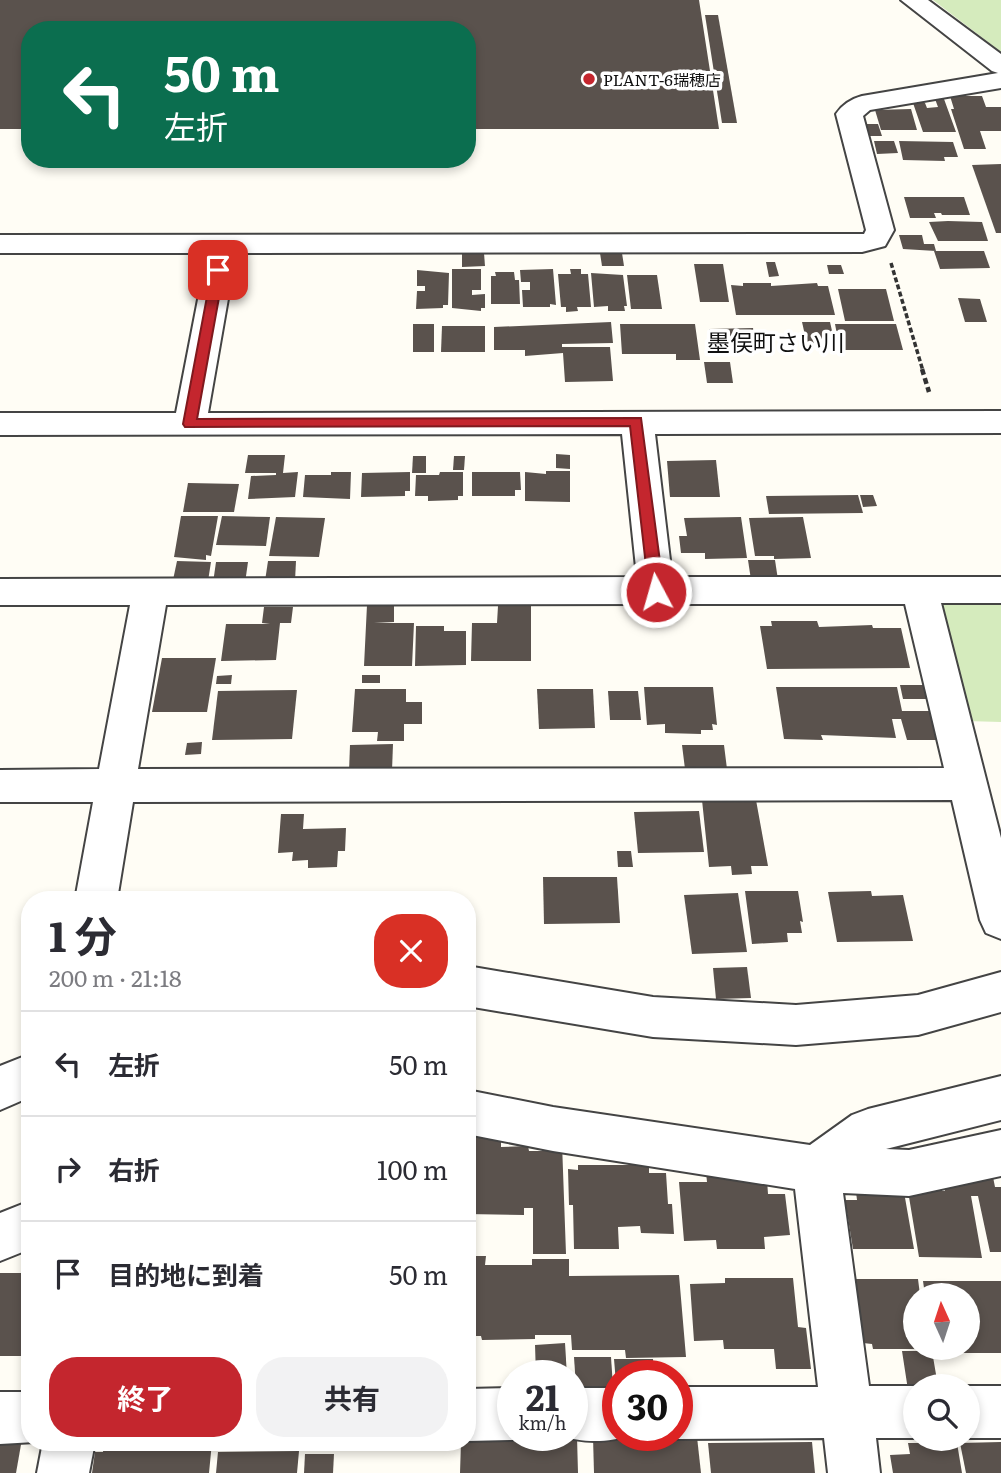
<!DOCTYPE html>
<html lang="ja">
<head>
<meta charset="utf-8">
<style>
	:root { --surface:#fff; --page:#f2f2f3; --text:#2b2b33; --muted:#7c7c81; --line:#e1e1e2; --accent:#c4262e }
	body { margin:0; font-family:Literata,"Noto Sans JP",serif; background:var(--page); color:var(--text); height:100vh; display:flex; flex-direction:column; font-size:26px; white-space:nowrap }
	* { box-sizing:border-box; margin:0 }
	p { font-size:23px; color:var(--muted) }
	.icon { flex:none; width:38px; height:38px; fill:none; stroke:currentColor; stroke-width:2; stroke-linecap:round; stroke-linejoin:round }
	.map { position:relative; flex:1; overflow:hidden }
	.side { position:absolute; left:21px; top:891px; width:455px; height:560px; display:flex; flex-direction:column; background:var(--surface); border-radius:28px; box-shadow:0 4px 10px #0003 }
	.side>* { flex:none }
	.guide { position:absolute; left:21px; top:21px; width:455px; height:147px; border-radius:28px; box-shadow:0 4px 10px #0003; background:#0b6e4f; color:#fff; overflow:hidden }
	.needle { width:46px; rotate:357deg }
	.fabs { position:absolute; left:903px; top:1283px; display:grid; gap:14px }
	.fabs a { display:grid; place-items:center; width:77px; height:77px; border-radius:50%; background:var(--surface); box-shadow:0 4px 10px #0003; font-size:35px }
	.speed { position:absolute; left:497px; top:1360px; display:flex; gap:14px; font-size:35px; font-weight:700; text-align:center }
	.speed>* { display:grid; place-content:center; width:91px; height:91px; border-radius:50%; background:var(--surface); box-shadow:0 4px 10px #0003; line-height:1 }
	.speed small { font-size:18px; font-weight:400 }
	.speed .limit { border:10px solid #d22; background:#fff; color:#111 }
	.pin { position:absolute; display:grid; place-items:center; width:60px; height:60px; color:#fff; margin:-30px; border-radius:14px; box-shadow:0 4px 10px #0006 }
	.me { position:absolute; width:77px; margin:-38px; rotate:354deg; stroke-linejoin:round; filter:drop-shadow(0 0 5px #0008) }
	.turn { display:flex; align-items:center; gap:24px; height:147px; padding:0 28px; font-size:32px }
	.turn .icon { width:91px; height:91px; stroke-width:2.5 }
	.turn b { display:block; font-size:49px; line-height:60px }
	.round { display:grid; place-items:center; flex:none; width:74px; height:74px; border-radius:28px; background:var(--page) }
	.headline { display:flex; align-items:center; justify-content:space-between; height:119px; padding:0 28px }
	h1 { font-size:42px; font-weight:700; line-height:52px }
	.primary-button { display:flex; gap:14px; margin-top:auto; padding:14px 28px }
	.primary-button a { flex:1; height:80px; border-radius:28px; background:var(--accent); color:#fff; font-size:28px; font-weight:700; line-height:80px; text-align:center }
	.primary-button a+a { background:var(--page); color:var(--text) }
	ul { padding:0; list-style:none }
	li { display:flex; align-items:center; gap:21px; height:105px; padding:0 28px; border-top:2px solid var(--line) }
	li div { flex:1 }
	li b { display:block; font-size:26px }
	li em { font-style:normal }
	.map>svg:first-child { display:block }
</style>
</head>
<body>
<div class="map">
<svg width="1001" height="1473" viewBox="0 0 1001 1473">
	<rect width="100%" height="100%" fill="#fffdf5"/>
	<g fill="#d5ebbd">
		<path d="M933 0H1001V52Z"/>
		<path d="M937 600H1001V722L966 721Z"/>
	</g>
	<g fill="#5a524d">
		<path d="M0 0H699L719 129H467V30H30V129H0Z"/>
		<path d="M705 15H718L737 123H722Z"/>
		<path d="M950 96H982L986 107H1001V131H980L986 149H964L951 109H954Z"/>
		<path d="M935 99H944L956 132H923L913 103H925L927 108 938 107Z"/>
		<path d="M911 109 917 130H881L875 110Z"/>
		<path d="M864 124H878L882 136H868Z"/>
		<path d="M874 141H894L898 153 877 154Z"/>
		<path d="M899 141 953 142 958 157H944L945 161 903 160Z"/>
		<path d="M1001 164V233H996L972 165Z"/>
		<path d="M904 197H964L970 215H942L941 213H934L936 218H910Z"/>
		<path d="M948 221 982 222 988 241H938L929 222Z"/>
		<path d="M899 235H922L924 244H934L936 251 903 249Z"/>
		<path d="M934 251H984L990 268 940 269Z"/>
		<path d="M462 253H484L485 266 462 267Z"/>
		<path d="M600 253H622L624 266H602Z"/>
		<path d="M766 262H775L779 276 769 277Z"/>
		<path d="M694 264H723L729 302H700Z"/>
		<path d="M827 265H841L844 274H829Z"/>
		<path d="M452 269H481V290H472V295L485 294V308H481V311L452 308Z"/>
		<path d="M553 269 556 305 550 304V307H523L522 290H530V282H521L520 270Z"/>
		<path d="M570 269H581V274H588L591 307H577L578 311 566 312V307H561L558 274H571Z"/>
		<path d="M417 270 449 273 448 305H443V308L416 309 417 291H425V286H417Z"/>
		<path d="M495 272H514L515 280H519L520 304H491V276H496Z"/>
		<path d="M591 273 623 275 627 306H624L625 311H608V306L594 307Z"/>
		<path d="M627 275H657L662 309H631Z"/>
		<path d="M743 283H771V286L817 283 818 286H828L835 315H736L731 285 743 286Z"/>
		<path d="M838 289H886L894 321H845Z"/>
		<path d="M958 298 980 299 987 322H965Z"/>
		<path d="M611 322 613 343 562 344V347H610L613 381 565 382 563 353 525 356V350H494V327Z"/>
		<path d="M802 322H830L835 344H807Z"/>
		<rect x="413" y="324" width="21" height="28"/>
		<path d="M620 324H695L700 360H676V354H622Z"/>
		<path d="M835 324H896L903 350H840Z"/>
		<path d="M442 326H485V352H441Z"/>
		<path d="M753 328 757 349 712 350 709 329Z"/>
		<path d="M704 362H730L733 383H707Z"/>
		<path d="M556 454 570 455V469L556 468Z"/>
		<path d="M248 455H285L283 473 298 472 295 497 248 499 251 476 276 475V473H245Z"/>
		<path d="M413 456H426V473H412Z"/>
		<path d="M454 456H465L464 470H453Z"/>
		<path d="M716 460 720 497H670L667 461Z"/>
		<path d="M546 471H570V502L525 501V472L546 474Z"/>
		<path d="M331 472H351L350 499 303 497 305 475H331Z"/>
		<path d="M410 472V491H405V496L361 497 362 473Z"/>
		<path d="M440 472H463V496H458V500L428 501V496H415L416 475H439Z"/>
		<path d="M472 472H520L521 490H515V496H472Z"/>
		<path d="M188 483 239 484 234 512H183Z"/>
		<path d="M858 495 863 513 769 514 766 496Z"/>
		<path d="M860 495H873L877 506 863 507Z"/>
		<path d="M181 516H218L211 556 206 555V560L174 557Z"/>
		<path d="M222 516 270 517 266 546 216 545Z"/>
		<path d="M276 517 325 518 319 557 269 556Z"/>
		<path d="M741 517 747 558 705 559V553H681L679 536H687L684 518Z"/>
		<path d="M803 517 811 558 774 559V556H755L749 518Z"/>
		<path d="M748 560H775L778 580H751Z"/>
		<path d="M177 561 211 562 208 581 173 580Z"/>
		<path d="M268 561H296L295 581H265Z"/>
		<path d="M216 562H248L245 583H213Z"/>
		<path d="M367 605H394V622L374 623H414L412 666H364Z"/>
		<path d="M498 606H531V661H471L472 623H497Z"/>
		<path d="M264 607H293L291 623H280L276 660 221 661 226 624H270L262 623Z"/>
		<path d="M771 621H817L819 627 872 625 873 628H901L910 668 767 669 760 626H772Z"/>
		<path d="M416 626H444V631H466V665L415 666Z"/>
		<path d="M162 658H216L207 712H152Z"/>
		<path d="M232 675 231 684H216L217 676Z"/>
		<rect x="362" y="675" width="18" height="8"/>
		<path d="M900 685H928L931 699H903Z"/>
		<path d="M644 687H713L717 725 712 724 713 730H701V734L665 733V724L647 725Z"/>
		<path d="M776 687H897L902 711H933L940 740H907L901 719H892L896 738 821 735 823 740 784 739Z"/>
		<path d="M355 689H406V702H422V724H404V741H377L378 732H352Z"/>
		<path d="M537 689H593L595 728 539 729Z"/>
		<path d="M297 690 292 739 212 740 218 691Z"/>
		<path d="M608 691H638L641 720H610Z"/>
		<path d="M202 742 201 754 185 755 187 743Z"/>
		<path d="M393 744 392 771 349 772 350 745Z"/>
		<path d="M682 745H724L727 769H685Z"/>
		<path d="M702 800H756L768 866H751L752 874 732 875 731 866 709 867Z"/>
		<path d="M699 811 704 852 638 853 634 812Z"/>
		<path d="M281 814H304L303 829 346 828 345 851H338L337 867 308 868V860L292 861 293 852 278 853Z"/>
		<path d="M617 851H631L633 867H618Z"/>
		<path d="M543 877H617L620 923 544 924Z"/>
		<path d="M745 891H798L803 922 800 921 802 933H787L788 942 752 944Z"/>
		<path d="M871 891 872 896 903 895 913 941 837 942 828 892Z"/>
		<path d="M738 893 747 952 692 954 684 895Z"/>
		<path d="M747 967 751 998 716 999 713 968Z"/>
		<path d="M501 1134V1147L528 1146 529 1151H549L548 1143H562L566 1254H533V1208H524V1215L467 1214V1135Z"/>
		<path d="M578 1165H649V1173H666L668 1204H672L674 1234 641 1233 640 1226 618 1227 619 1249H574L573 1205H569L568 1169 578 1170Z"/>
		<path d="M706 1172 767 1180 768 1194H785L790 1235 764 1237 765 1249H717L716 1240 684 1241 679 1182H707Z"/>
		<path d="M993 1177 995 1187H1001V1252H990L978 1196H971L982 1258 919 1257 908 1191H945L944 1182Z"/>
		<path d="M856 1192H904L914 1249H853L845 1200H857Z"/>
		<path d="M467 1256H486L485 1265H532V1259H569V1276L679 1275 686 1357 626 1358 625 1350H572L571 1335H535V1339L482 1340 481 1336H468Z"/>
		<path d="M30 1261V1356H0V1273H23L24 1262Z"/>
		<path d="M725 1278H793L798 1327 806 1328 811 1369H776L774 1349H724L723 1340 694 1341 690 1284 725 1283Z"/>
		<path d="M855 1279H918L920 1295H915V1349H873L872 1344 863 1343Z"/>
		<path d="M923 1281H1001V1353H935L934 1348H968V1295H925Z"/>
		<path d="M565 1343 567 1376H536L535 1345Z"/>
		<path d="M902 1351H932L938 1386H915V1390H908Z"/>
		<path d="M574 1357H611L613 1387H576Z"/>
		<path d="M614 1359H653L654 1376H618L616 1383Z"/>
		<path d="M559 1437H577L578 1473H460L461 1442 558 1441Z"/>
		<path d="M593 1437H697L701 1473H594Z"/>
		<path d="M0 1439H22L16 1473H0Z"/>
		<path d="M104 1442H212L209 1473H92L95 1452H103Z"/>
		<path d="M812 1442 815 1473H711L708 1443Z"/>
		<path d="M1001 1442V1473H966L960 1443Z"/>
		<path d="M908 1443H957L962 1473H893L890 1455 910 1454Z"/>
		<path d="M299 1451 297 1473H216L218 1452Z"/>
		<path d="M305 1454H334L333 1473H304Z"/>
	</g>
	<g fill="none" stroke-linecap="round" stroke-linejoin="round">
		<defs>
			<g id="minor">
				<path d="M901 0H928L1001 54V88L870 110 863 116 894 230 885 246 862 252 236 253 208 413 1001 411V433L655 434 672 577H1001V603H941L1001 838V939L986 933 980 920 952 800 133 802 117 900H75L93 802H0V770L99 769 130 605H0V579L637 577 622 434 0 435V413H176L207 253H0V235L864 234 866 230 836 114C842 105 851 99 862 96L998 73 992 71ZM652 604H905L944 768 138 769 166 605Z"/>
				<path d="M467 966 653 997 796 1005 918 995 1001 972V1012L918 1035 796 1045 653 1037 467 1006Z"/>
				<path d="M30 1054V1097L0 1110V1066Z"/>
				<path d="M1001 1076V1120L886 1149 909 1150 1001 1130V1176L909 1196 843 1193 869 1386H915V1438H876L880 1473H828L824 1438 677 1439 668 1435H677V1387H818L795 1189 553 1151 467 1134V1090L553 1107 810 1145 852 1115 868 1109Z"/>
				<path d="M30 1201V1249L0 1261V1213Z"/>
				<rect x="968" y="1386" width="33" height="52"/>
				<path d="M513 1388V1435H525L513 1440 467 1441V1389Z"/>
				<path d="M572 1388H618V1435H630C610 1443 580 1443 560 1435H572Z"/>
				<path d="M0 1392H30V1442H35L0 1444Z"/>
				<path d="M43 1442H95L89 1473H37Z"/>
			</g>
		</defs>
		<use href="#minor" stroke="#444" stroke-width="4"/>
		<path stroke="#333" stroke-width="3.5" stroke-dasharray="5 2.5" stroke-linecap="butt" d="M891 263 923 371"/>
		<path stroke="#333" stroke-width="4.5" stroke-dasharray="6 3.5" stroke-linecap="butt" d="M922 369 929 392"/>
		<use href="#minor" fill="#fff" fill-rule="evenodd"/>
	</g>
	<path fill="#c4262e" stroke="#7f191e" stroke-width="2" d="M218 266 224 270 197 419 641 418 664 592 661 596H651L649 592 630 426 185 427 183 424 212 270Z"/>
	<circle fill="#c4262e" stroke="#fff" stroke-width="2.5" cx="589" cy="79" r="7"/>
	<g text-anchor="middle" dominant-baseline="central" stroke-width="7" stroke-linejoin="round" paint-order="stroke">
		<g font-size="16" fill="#111" stroke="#fff" text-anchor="start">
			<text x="603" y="79">PLANT-6瑞穂店</text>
		</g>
		<g font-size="23" fill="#111" stroke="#fff">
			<text x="776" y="341">墨俣町さい川</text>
		</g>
	</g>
</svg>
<div class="fabs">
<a><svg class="needle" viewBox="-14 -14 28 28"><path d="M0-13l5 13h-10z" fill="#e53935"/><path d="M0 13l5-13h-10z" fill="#7c7c81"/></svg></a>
<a><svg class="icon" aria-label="search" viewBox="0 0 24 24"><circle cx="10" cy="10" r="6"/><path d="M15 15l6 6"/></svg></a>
</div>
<div class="speed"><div>21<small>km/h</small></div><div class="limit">30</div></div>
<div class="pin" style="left:218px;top:270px;background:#d93025"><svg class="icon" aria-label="arrive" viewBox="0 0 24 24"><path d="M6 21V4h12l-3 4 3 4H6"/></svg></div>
<svg class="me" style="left:656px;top:592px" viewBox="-20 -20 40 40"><circle r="17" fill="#c4262e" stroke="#fff" stroke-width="3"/><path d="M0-11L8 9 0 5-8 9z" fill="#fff"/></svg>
<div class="guide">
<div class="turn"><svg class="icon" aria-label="left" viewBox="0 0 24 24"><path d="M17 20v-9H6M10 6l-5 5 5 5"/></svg><div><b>50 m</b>左折</div></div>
</div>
<section class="side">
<div class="headline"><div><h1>1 分</h1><p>200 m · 21:18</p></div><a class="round" style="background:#d93025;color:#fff"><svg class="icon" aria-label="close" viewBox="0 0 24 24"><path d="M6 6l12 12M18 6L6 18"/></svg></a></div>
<ul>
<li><svg class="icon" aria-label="left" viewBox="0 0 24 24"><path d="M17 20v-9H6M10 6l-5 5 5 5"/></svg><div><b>左折</b></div><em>50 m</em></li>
<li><svg class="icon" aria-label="right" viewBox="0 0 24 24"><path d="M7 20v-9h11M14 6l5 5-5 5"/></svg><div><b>右折</b></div><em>100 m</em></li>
<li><svg class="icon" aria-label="arrive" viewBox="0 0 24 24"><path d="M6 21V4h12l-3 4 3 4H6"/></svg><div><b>目的地に到着</b></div><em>50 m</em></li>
</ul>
<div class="primary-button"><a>終了</a><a>共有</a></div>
</section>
</div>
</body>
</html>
